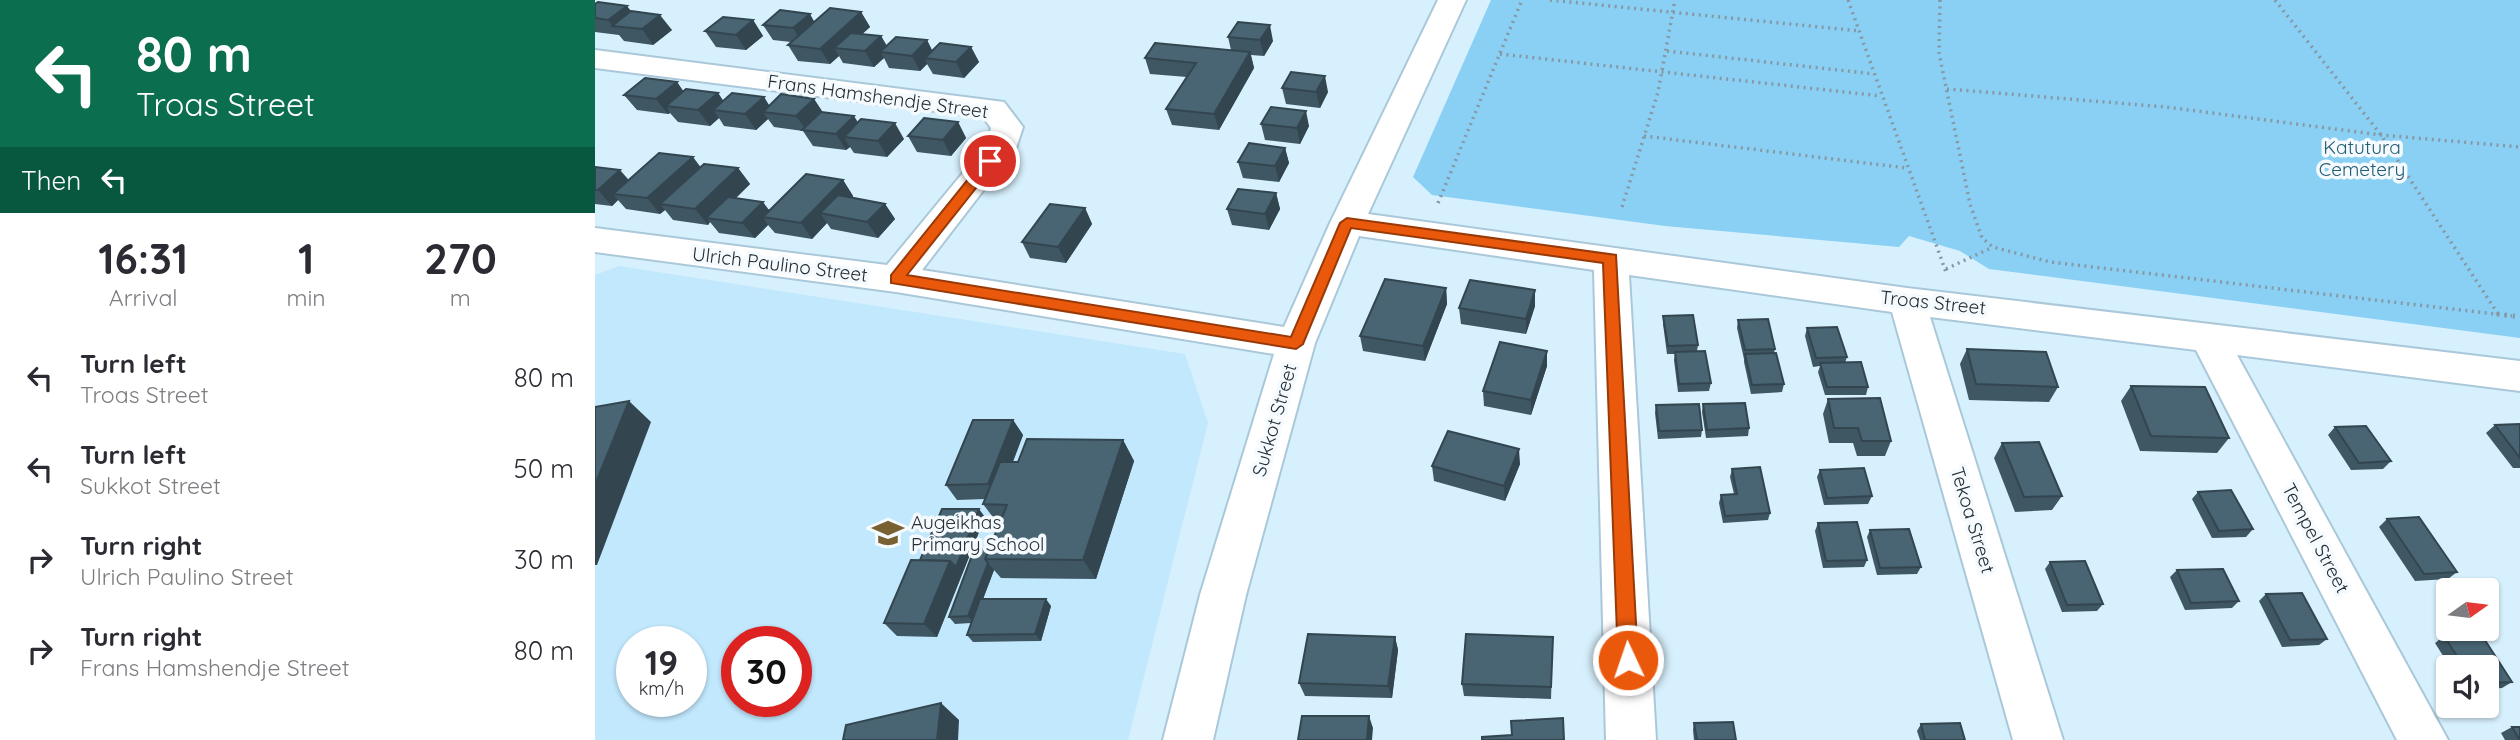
<!DOCTYPE html>
<html lang="en">
<head>
<meta charset="utf-8">
<style>
	:root { --surface:#fff; --page:#f7f7f7; --text:#2b2b33; --muted:#7c7c81 }
	body { margin:0; font-family:Quicksand,sans-serif; background:var(--page); color:var(--text); height:100vh; display:flex; flex-direction:column; font-size:26px; white-space:nowrap }
	* { box-sizing:border-box; margin:0 }
	p { font-size:23px; color:var(--muted) }
	.icon { flex:none; width:38px; height:38px; fill:none; stroke:currentColor; stroke-width:2; stroke-linecap:round; stroke-linejoin:round }
	.map { position:relative; flex:1; overflow:hidden }
	.details { display:flex; flex-direction:column; background:var(--surface); width:595px }
	.details>* { flex:none }
	.guide { background:#0b6e4f; color:#fff; overflow:hidden }
	.needle { width:46px; rotate:76deg }
	.controls { position:absolute; left:1841px; top:578px; display:grid; gap:14px }
	.controls a { display:grid; place-items:center; width:63px; height:63px; border-radius:7px; background:var(--surface); box-shadow:0 2px 5px #0004; font-size:35px }
	.speed { position:absolute; left:21px; top:626px; display:flex; gap:14px; font-size:35px; font-weight:700; text-align:center }
	.speed>* { display:grid; place-content:center; width:91px; height:91px; border-radius:50%; background:var(--surface); box-shadow:0 2px 5px #0004; line-height:1 }
	.speed small { font-size:18px; font-weight:400 }
	.speed .limit { border:10px solid #d22; background:#fff; color:#111 }
	.pin { position:absolute; display:grid; place-items:center; width:60px; height:60px; color:#fff; margin:-30px; border:4px solid #fff; border-radius:50%; box-shadow:0 2px 7px #0007 }
	.me { position:absolute; width:77px; margin:-38px; rotate:357deg; stroke-linejoin:round; filter:drop-shadow(0 0 5px #0008) }
	.turn { display:flex; align-items:center; gap:24px; height:147px; padding:0 21px; font-size:32px }
	.turn .icon { width:91px; height:91px; stroke-width:2.5 }
	.turn b { display:block; font-size:49px; line-height:60px }
	.then { display:flex; align-items:center; height:66px; padding:0 21px; background:#0003; gap:14px; font-size:26px }
	.eta { display:flex; justify-content:space-evenly; align-items:center; height:119px; text-align:center }
	.eta b { font-size:42px; font-weight:800; line-height:49px }
	ul { padding:0; list-style:none }
	li { display:flex; align-items:center; gap:21px; height:91px; padding:0 21px }
	li div { flex:1 }
	li b { display:block; font-size:26px }
	li em { font-style:normal }
	main { display:flex; flex:1; min-height:0 }
	.map>svg:first-child { display:block }
</style>
</head>
<body>
<main>
<section class="details">
<div class="guide">
<div class="turn"><svg class="icon" aria-label="left" viewBox="0 0 24 24"><path d="M17 20v-9H6M10 6l-5 5 5 5"/></svg><div><b>80 m</b>Troas Street</div></div>
<div class="then">Then<svg class="icon" aria-label="left" viewBox="0 0 24 24"><path d="M17 20v-9H6M10 6l-5 5 5 5"/></svg></div>
</div>
<div class="eta">
<div><b>16:31</b><p>Arrival</p></div>
<div><b>1</b><p>min</p></div>
<div><b>270</b><p>m</p></div>
</div>
<ul>
<li><svg class="icon" aria-label="left" viewBox="0 0 24 24"><path d="M17 20v-9H6M10 6l-5 5 5 5"/></svg><div><b>Turn left</b><p>Troas Street</p></div><em>80 m</em></li>
<li><svg class="icon" aria-label="left" viewBox="0 0 24 24"><path d="M17 20v-9H6M10 6l-5 5 5 5"/></svg><div><b>Turn left</b><p>Sukkot Street</p></div><em>50 m</em></li>
<li><svg class="icon" aria-label="right" viewBox="0 0 24 24"><path d="M7 20v-9h11M14 6l5 5-5 5"/></svg><div><b>Turn right</b><p>Ulrich Paulino Street</p></div><em>30 m</em></li>
<li><svg class="icon" aria-label="right" viewBox="0 0 24 24"><path d="M7 20v-9h11M14 6l5 5-5 5"/></svg><div><b>Turn right</b><p>Frans Hamshendje Street</p></div><em>80 m</em></li>
</ul>
</section>
<div class="map">
<svg width="1925" height="740" viewBox="0 0 1925 740">
	<rect width="100%" height="100%" fill="#d7f0fd"/>
	<path fill="#c1e8fd" fill-rule="evenodd" d="M24 266 590 354 613 423 533 740H0V275ZM37 642H96V702H37ZM142 642H201V702H142Z"/>
	<path fill="#8ad0f4" d="M896 0H1925V338L1394 269 1365 251 1314 236 1304 247 1070 226 837 195 818 177Z"/>
	<g fill="none" stroke-linecap="round" stroke-linejoin="round">
		<defs>
			<path id="street" d="M843 0H871L773 214 1312 288 1925 361V391L1642 355 1853 740H1802L1601 350 1335 317 1468 740H1418L1297 312 1034 275 1061 740H1011L999 270 764 236 720 343 651 595 618 740H568L605 595 679 354 301 292 0 252V228L292 265 390 146 396 128 388 117 0 68V50L409 102 428 127 421 148 327 270 689 327 735 223Z"/>
		</defs>
		<use href="#street" stroke="#aac8d9" stroke-width="4"/>
		<g stroke="#8698a3" stroke-width="3.5" stroke-dasharray="2 4.5" stroke-linecap="butt">
			<path d="M955 0 1265 31"/>
			<path d="M1253 0 1352 275"/>
			<path d="M1345 0 1344 53 1375 204 1387 238 1398 247 1455 262 1917 316"/>
			<path d="M1680 0 1786 135 1903 314"/>
			<path d="M1072 51 1279 74"/>
			<path d="M905 54 1286 96"/>
			<path d="M1352 89 1571 107 1786 135 1925 147"/>
			<path d="M1049 136 1312 168"/>
			<path d="M843 203 927 0"/>
			<path d="M1027 207 1063 92 1080 0"/>
			<path d="M1351 269 1398 247"/>
		</g>
		<path stroke="#8698a3" stroke-width="5" stroke-dasharray="2 6" stroke-linecap="butt" d="M1902 314 1925 317"/>
		<use href="#street" fill="#fff" fill-rule="evenodd"/>
	</g>
	<g fill="#3f5663">
		<path d="M0 4 36 11 77 30 58 45 29 41 24 35 0 32Z"/>
		<path d="M266 12 275 27 267 34 286 36 292 46 332 40 337 51 376 47 384 62 369 78 338 74 332 64 325 71 294 68 289 58 279 67 248 63 244 56 235 64 203 61 193 45 196 42 178 40 168 25 220 22Z"/>
		<path d="M158 20 168 36 151 50 121 47 110 31Z"/>
		<path d="M633 37 678 41 669 56 656 55 659 68 624 130 577 125 571 109 592 77 555 74 550 58 636 50Z"/>
		<path d="M82 82 88 91 123 93 128 101 169 97 174 106 219 99 228 113 263 123 309 139 292 157 259 153 255 147 251 150 218 146 208 131 179 127 173 119 161 130 129 126 124 118 115 126 83 122 75 113 73 114 42 110 29 95Z"/>
		<path d="M687 88 733 92 725 108 691 104Z"/>
		<path d="M363 122 371 138 356 156 322 152 313 136Z"/>
		<path d="M666 124 714 126 705 144 670 140Z"/>
		<path d="M690 148 694 163 684 182 648 178 643 162Z"/>
		<path d="M0 167 33 180 105 167 143 168 155 184 141 198 175 210 248 180 258 196 257 198 290 204 300 219 283 238 236 229 232 223 217 239 180 233 173 225 160 238 124 233 115 222 113 225 78 220 70 210 65 214 31 209 23 200 17 206 0 204Z"/>
		<path d="M681 193 685 209 674 230 637 225 632 209Z"/>
		<path d="M490 208 497 224 471 263 435 258 427 242Z"/>
		<path d="M851 288 852 304 830 361 768 351 765 336Z"/>
		<path d="M940 290V306L931 334 866 324 864 308Z"/>
		<path d="M1068 316 1103 345 1102 351 1116 383 1114 391 1083 392 1079 360 1080 354H1072L1068 324Z"/>
		<path d="M1143 320 1180 349 1179 353 1189 384 1187 392 1156 394 1149 362V359L1142 328Z"/>
		<path d="M1212 328 1252 357 1250 363 1273 387 1271 395H1230L1223 372 1225 366 1218 367 1210 336Z"/>
		<path d="M1372 349 1463 387 1454 402 1374 400 1365 364Z"/>
		<path d="M952 351V366L936 415 889 406 888 391Z"/>
		<path d="M1536 386 1634 438 1622 453 1545 451 1526 401Z"/>
		<path d="M1233 399 1296 441 1290 456H1262L1258 443H1234L1228 414Z"/>
		<path d="M1108 404 1154 428 1153 436 1111 438 1107 412Z"/>
		<path d="M1061 405 1107 430 1106 437 1063 439 1060 413Z"/>
		<path d="M418 420 428 435 418 462H423L528 440 539 461 501 579 406 578 399 570 388 599 456 606 446 641 378 642 372 635 376 623 360 624 354 617 394 549 405 524H403L388 504 390 499 362 500 351 485Z"/>
		<path d="M1925 424V468H1918L1891 433 1900 425Z"/>
		<path d="M1740 427 1796 461 1788 469 1756 470 1733 435Z"/>
		<path d="M1407 443 1467 496 1457 510 1420 512 1399 458Z"/>
		<path d="M925 464 910 501 839 481 837 466Z"/>
		<path d="M1137 469 1175 513 1173 520 1128 523 1124 503 1126 495 1139 494 1135 477Z"/>
		<path d="M1225 470 1277 496 1273 504 1229 505 1222 477Z"/>
		<path d="M1603 492 1658 529 1651 537 1617 538 1597 499Z"/>
		<path d="M390 517 342 637 302 636 289 623 325 560Z"/>
		<path d="M1792 519 1862 572 1853 579 1820 581 1784 527Z"/>
		<path d="M1223 523 1272 560 1269 567 1228 568 1220 531Z"/>
		<path d="M1275 530 1326 567 1322 574 1282 575 1272 537Z"/>
		<path d="M1455 562 1508 604 1502 611 1467 612 1450 569Z"/>
		<path d="M1582 570 1644 601 1637 608 1590 610 1575 577Z"/>
		<path d="M1671 594 1732 639 1724 645 1687 647 1664 601Z"/>
		<path d="M1849 636 1917 682 1907 688 1892 689V667H1855L1840 643Z"/>
		<path d="M800 637 803 650 797 698 710 696 704 683Z"/>
		<path d="M958 637 956 699 869 696 867 684Z"/>
		<path d="M1099 723 1141 740H1099L1098 730Z"/>
		<path d="M1326 724 1370 740H1325L1322 731Z"/>
		<path d="M1917 727 1925 740H1910L1906 733Z"/>
	</g>
	<g fill="#334650">
		<path d="M32 6 44 21 18 26 13 20Z"/>
		<path d="M266 12 275 27 251 49 239 48 244 56 235 64 225 49Z"/>
		<path d="M215 14 224 30 208 44 198 28Z"/>
		<path d="M65 15 77 30 58 45 47 29Z"/>
		<path d="M158 20 168 36 151 50 141 35Z"/>
		<path d="M675 25 678 41 669 56 665 40Z"/>
		<path d="M286 36 295 52H285L289 58 279 67 270 51Z"/>
		<path d="M332 40 340 56 330 58 332 64 325 71 317 56Z"/>
		<path d="M376 47 384 62 369 78 361 62Z"/>
		<path d="M655 52 659 68 624 130 619 114Z"/>
		<path d="M730 76 733 92 725 108 721 92Z"/>
		<path d="M82 82 93 98 71 106 75 113 73 114 61 99Z"/>
		<path d="M123 93 134 109 118 110 124 118 115 126 103 110Z"/>
		<path d="M169 97 179 113 168 112 173 119 161 130 150 114Z"/>
		<path d="M219 99 229 114 212 131 201 116Z"/>
		<path d="M711 111 714 126 705 144 702 128Z"/>
		<path d="M259 116 269 132 249 137 255 147 251 150 241 134Z"/>
		<path d="M363 122 371 138 356 156 348 140Z"/>
		<path d="M300 123 309 139 292 157 283 141Z"/>
		<path d="M690 148 694 163 684 182 680 166Z"/>
		<path d="M98 157 110 173 65 204 70 210 65 214 52 198Z"/>
		<path d="M143 168 155 184 119 219 111 218 115 222 113 225 100 209Z"/>
		<path d="M25 170 39 186 18 194 23 200 17 206 3 190Z"/>
		<path d="M248 180 258 196 239 216 225 213 232 223 217 239 206 223Z"/>
		<path d="M681 193 685 209 674 230 670 214Z"/>
		<path d="M168 202 180 218 168 217 173 225 160 238 147 223Z"/>
		<path d="M290 204 300 219 283 238 272 222Z"/>
		<path d="M490 208 497 224 471 263 463 247Z"/>
		<path d="M851 288 852 304 830 361 828 346Z"/>
		<path d="M940 290V306L931 334V319Z"/>
		<path d="M952 351V366L936 415V400Z"/>
		<path d="M34 401 56 422 2 565H0V485Z"/>
		<path d="M418 420 428 435 403 499 393 484Z"/>
		<path d="M528 440 539 461 501 579 488 560Z"/>
		<path d="M924 449 925 464 910 501 909 486Z"/>
		<path d="M384 509 390 517 342 637 329 624 355 561Z"/>
		<path d="M393 563 399 570 379 623 373 616Z"/>
		<path d="M451 599 456 606 446 641 440 634Z"/>
		<path d="M800 637 803 650 797 698 793 686Z"/>
		<path d="M346 703 364 720 363 740H342Z"/>
		<path d="M774 716 778 728 777 740H772Z"/>
	</g>
	<g fill="#496473" stroke="#334650" stroke-width="2">
		<path d="M3 2 32 6 13 20 0 18V4Z"/>
		<path d="M235 8 266 12 225 49 193 45Z"/>
		<path d="M185 10 215 14 198 28 168 25Z"/>
		<path d="M36 11 65 15 47 29 17 26Z"/>
		<path d="M128 17 158 20 141 35 110 31Z"/>
		<path d="M643 22 675 25 665 40 633 37Z"/>
		<path d="M256 33 286 36 270 51 239 48Z"/>
		<path d="M301 37 332 40 317 56 285 52Z"/>
		<path d="M345 43 376 47 361 62 330 58Z"/>
		<path d="M560 43 655 52 619 114 571 109 601 63 550 58Z"/>
		<path d="M696 72 730 76 721 92 687 88Z"/>
		<path d="M50 78 82 82 61 99 29 95Z"/>
		<path d="M91 89 123 93 103 110 71 106Z"/>
		<path d="M137 93 169 97 150 114 118 110Z"/>
		<path d="M186 94 219 99 201 116 168 112Z"/>
		<path d="M676 107 711 111 702 128 666 124Z"/>
		<path d="M226 112 259 116 241 134 207 130Z"/>
		<path d="M329 118 363 122 348 140 313 136Z"/>
		<path d="M266 119 300 123 283 141 249 137Z"/>
		<path d="M654 143 690 148 680 166 643 162Z"/>
		<path d="M64 153 98 157 52 198 18 194Z"/>
		<path d="M109 164 143 168 100 209 65 204Z"/>
		<path d="M0 167 25 170 3 190H0Z"/>
		<path d="M211 174 248 180 206 223 168 217Z"/>
		<path d="M643 189 681 193 670 214 632 209Z"/>
		<path d="M243 195 290 204 272 222 225 213Z"/>
		<path d="M133 197 168 202 147 223 111 218Z"/>
		<path d="M455 204 490 208 463 247 427 242Z"/>
		<path d="M790 279 851 288 828 346 765 336Z"/>
		<path d="M875 280 940 290 931 319 864 308Z"/>
		<path d="M1098 315 1103 345 1073 346 1068 316Z"/>
		<path d="M1173 319 1180 349 1150 350 1143 320Z"/>
		<path d="M1242 327 1252 357 1221 358 1212 328Z"/>
		<path d="M905 342 952 351 936 400 888 391Z"/>
		<path d="M1372 349 1451 352 1463 387 1381 384Z"/>
		<path d="M1110 351 1116 383 1084 384 1080 352Z"/>
		<path d="M1181 353 1189 384 1157 385 1150 354Z"/>
		<path d="M1266 362 1273 387H1232L1225 363Z"/>
		<path d="M1536 386 1610 387 1634 438 1556 436Z"/>
		<path d="M1285 398 1296 441H1267L1263 428H1239L1233 399Z"/>
		<path d="M34 401 0 485V407Z"/>
		<path d="M1150 403 1154 428 1112 430 1108 404Z"/>
		<path d="M1104 404 1107 430 1064 431 1061 405Z"/>
		<path d="M378 420H418L393 484 351 485Z"/>
		<path d="M1925 424V458L1900 425Z"/>
		<path d="M1771 426 1796 461 1764 463 1740 427Z"/>
		<path d="M853 431 924 449 909 486 837 466Z"/>
		<path d="M432 439 528 440 488 560 390 559 412 505 388 504 405 462H423Z"/>
		<path d="M1444 442 1467 496 1429 497 1407 443Z"/>
		<path d="M1165 467 1175 513 1130 516 1126 495 1142 494 1137 469Z"/>
		<path d="M1269 468 1277 496 1232 498 1225 470Z"/>
		<path d="M1636 490 1658 529 1624 531 1603 492Z"/>
		<path d="M347 509H384L361 567 355 561 325 560Z"/>
		<path d="M1824 517 1862 572 1829 574 1792 519Z"/>
		<path d="M1262 522 1272 560 1231 561 1223 523Z"/>
		<path d="M1314 529 1326 567 1285 568 1275 530Z"/>
		<path d="M394 549 390 559 393 563 373 616 354 617 379 550Z"/>
		<path d="M316 560 355 561 329 624 289 623Z"/>
		<path d="M1490 561 1508 604 1472 605 1455 562Z"/>
		<path d="M1628 569 1644 601 1596 603 1582 570Z"/>
		<path d="M1707 593 1732 639 1695 640 1671 594Z"/>
		<path d="M385 599H451L440 634 372 635Z"/>
		<path d="M713 634 800 637 793 686 704 683Z"/>
		<path d="M871 634 958 637 956 687 867 684Z"/>
		<path d="M1886 634 1917 682 1892 683V667H1869L1849 636Z"/>
		<path d="M346 703 342 740H248L251 725Z"/>
		<path d="M707 716H774L772 740H703Z"/>
		<path d="M968 718 969 740H887V737L917 735 916 721Z"/>
		<path d="M1138 722 1141 740H1102L1099 723Z"/>
		<path d="M1365 723 1370 740H1330L1326 724Z"/>
		<path d="M1917 727H1925V740Z"/>
	</g>
	<path fill="#ea580c" stroke="#983908" stroke-width="2" d="M395 156 401 161 400 164 312 275 696 337 745 223 752 218 1021 255 1043 660 1040 666 1033 669 1026 666 1023 660 1008 263 756 228 708 344 701 349 296 283V275L390 158Z"/>
	<defs>
		<symbol id="school-bare" viewBox="-9 -9 18 18"><path d="M0-5L7-2L0 1L-7-2ZM-4 1L0 2.5L4 1V4Q0 6-4 4Z" fill="#796031" stroke="#f4fafd" stroke-width="2.5" paint-order="stroke"/></symbol>
	</defs>
	<g fill-rule="evenodd">
		<use href="#school-bare" x="271" y="511" width="44" height="44"/>
	</g>
	<g text-anchor="middle" dominant-baseline="central" stroke-width="7" stroke-linejoin="round" paint-order="stroke">
		<g font-size="19" fill="#232e35" stroke="#f4fafd">
			<text transform="translate(283 96) rotate(8)">Frans Hamshendje Street</text>
			<text transform="translate(185 264) rotate(7)">Ulrich Paulino Street</text>
			<text transform="translate(1338 302) rotate(6)">Troas Street</text>
			<text transform="translate(679 420) rotate(-74)">Sukkot Street</text>
			<text transform="translate(1378 520) rotate(73)">Tekoa Street</text>
			<text transform="translate(1721 538) rotate(62)">Tempel Street</text>
		</g>
		<g font-size="19" fill="#245c76" stroke="#f4fafd">
			<text x="1767" y="147">Katutura<tspan x="1767" dy="22">Cemetery</tspan></text>
		</g>
		<g font-size="19" fill="#232e35" stroke="#f4fafd" text-anchor="start">
			<text x="316" y="522">Augeikhas<tspan x="316" dy="22">Primary School</tspan></text>
		</g>
	</g>
</svg>
<div class="controls">
<a><svg class="needle" viewBox="-14 -14 28 28"><path d="M0-13l5 13h-10z" fill="#e53935"/><path d="M0 13l5-13h-10z" fill="#7c7c81"/></svg></a>
<a><svg class="icon" aria-label="sound" viewBox="0 0 24 24"><path d="M4 9h4l5-4v14l-5-4H4zM17 9q2 3 0 6"/></svg></a>
</div>
<div class="speed"><div>19<small>km/h</small></div><div class="limit">30</div></div>
<div class="pin" style="left:395px;top:161px;background:#d93025"><svg class="icon" aria-label="arrive" viewBox="0 0 24 24"><path d="M6 21V4h12l-3 4 3 4H6"/></svg></div>
<svg class="me" style="left:1033px;top:660px" viewBox="-20 -20 40 40"><circle r="17" fill="#ea580c" stroke="#fff" stroke-width="3"/><path d="M0-11L8 9 0 5-8 9z" fill="#fff"/></svg>
</div>
</main>
</body>
</html>
